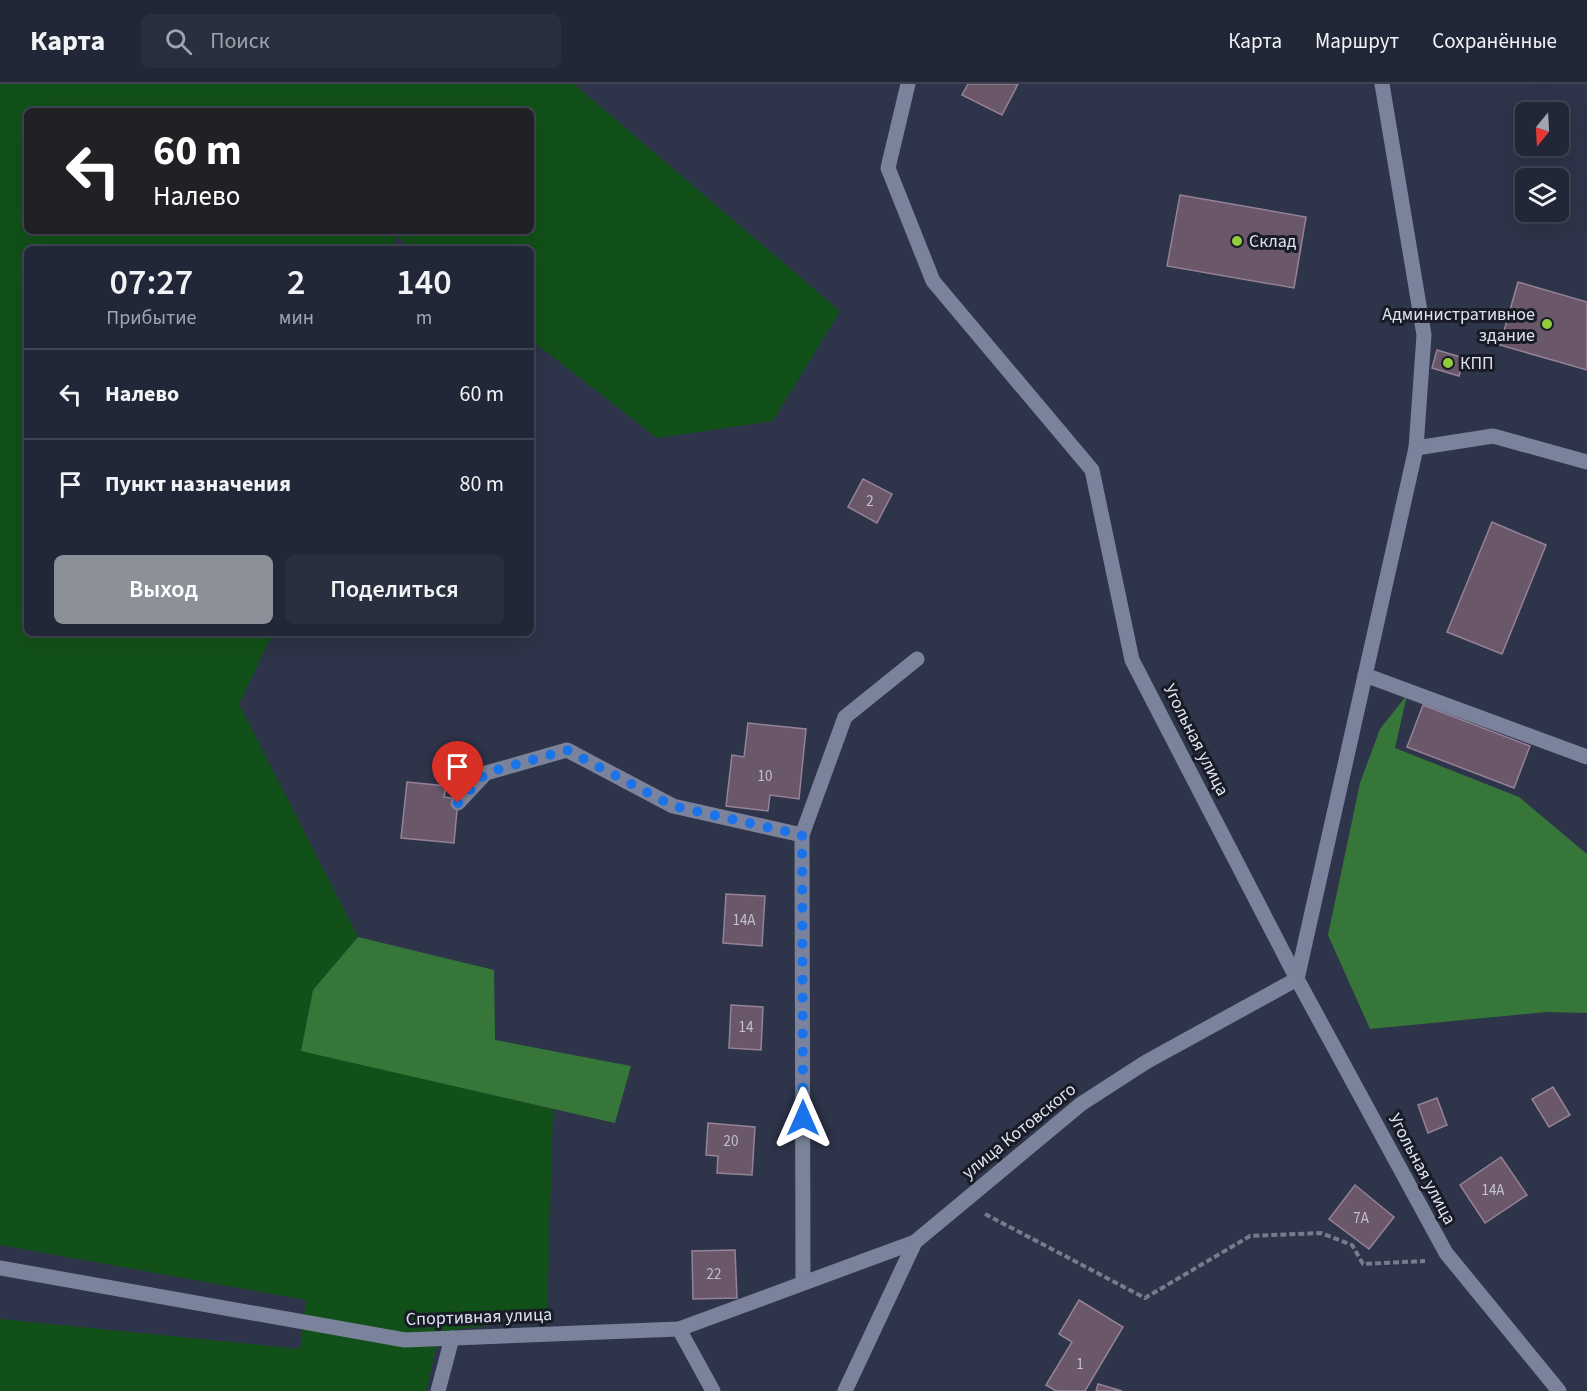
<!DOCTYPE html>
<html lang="ru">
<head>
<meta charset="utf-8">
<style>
	:root { --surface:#222737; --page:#2a2f3f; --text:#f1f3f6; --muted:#a2a5ad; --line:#3f4452; --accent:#8c9099 }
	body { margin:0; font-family:"Source Sans 3",sans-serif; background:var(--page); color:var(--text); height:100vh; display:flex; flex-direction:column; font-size:22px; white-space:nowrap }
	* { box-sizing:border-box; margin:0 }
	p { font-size:20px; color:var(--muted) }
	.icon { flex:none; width:33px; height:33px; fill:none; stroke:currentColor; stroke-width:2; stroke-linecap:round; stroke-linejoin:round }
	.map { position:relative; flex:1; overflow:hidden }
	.sheet { position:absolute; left:24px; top:162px; width:510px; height:390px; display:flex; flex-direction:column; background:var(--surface); border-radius:9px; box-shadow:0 6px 24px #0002,0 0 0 2px var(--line) }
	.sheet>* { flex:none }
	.top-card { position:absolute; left:24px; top:24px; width:510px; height:126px; border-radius:9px; box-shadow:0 6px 24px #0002,0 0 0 2px var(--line); background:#202124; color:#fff; overflow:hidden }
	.needle { width:39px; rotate:198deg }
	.buttons { position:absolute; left:1515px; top:18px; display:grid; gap:12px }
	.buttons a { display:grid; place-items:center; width:54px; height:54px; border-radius:9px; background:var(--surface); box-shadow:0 6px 24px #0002,0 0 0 2px var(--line); font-size:30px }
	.pin { position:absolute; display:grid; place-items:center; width:51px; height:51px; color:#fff; margin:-62px -26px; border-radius:50% 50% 50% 0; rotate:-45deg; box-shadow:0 0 6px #0007 }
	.pin .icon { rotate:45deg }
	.me { position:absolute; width:66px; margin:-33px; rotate:0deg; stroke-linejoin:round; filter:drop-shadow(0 0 4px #0008) }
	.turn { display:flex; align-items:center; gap:21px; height:126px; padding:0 30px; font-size:27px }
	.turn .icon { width:78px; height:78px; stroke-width:2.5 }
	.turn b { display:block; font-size:42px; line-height:51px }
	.eta { display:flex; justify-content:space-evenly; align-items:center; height:102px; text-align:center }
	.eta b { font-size:36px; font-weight:600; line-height:42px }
	.cta { display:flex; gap:12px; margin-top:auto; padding:12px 30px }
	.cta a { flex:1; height:69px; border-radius:9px; background:var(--accent); color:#fff; font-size:24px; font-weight:600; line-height:69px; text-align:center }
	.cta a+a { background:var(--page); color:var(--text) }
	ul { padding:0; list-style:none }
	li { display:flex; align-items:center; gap:18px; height:90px; padding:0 30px; border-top:2px solid var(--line) }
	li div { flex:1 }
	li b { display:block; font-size:22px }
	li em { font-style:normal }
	header { display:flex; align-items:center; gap:36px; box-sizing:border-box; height:84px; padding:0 30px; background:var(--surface); border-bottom:2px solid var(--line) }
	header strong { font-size:28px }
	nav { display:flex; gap:33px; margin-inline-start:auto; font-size:21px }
	.search { width:420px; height:54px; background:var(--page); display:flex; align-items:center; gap:15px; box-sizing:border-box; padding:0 21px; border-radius:9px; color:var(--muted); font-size:22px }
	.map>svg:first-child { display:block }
</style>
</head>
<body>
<header>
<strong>Карта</strong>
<div class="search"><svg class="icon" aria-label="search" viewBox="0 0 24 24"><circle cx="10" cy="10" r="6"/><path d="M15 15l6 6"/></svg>Поиск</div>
<nav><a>Карта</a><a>Маршрут</a><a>Сохранённые</a></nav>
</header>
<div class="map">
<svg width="1587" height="1307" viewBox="0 0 1587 1307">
	<rect width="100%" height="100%" fill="#2e3449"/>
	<path fill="#125019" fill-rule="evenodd" d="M0 0H574L840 227 773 337 657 354 531 256V165H413L396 152 393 165H27V549H273L239 620 358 853 313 906 301 966 553 1025 547 1234 440 1248 426 1307H0V1235L300 1265 306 1216 0 1161ZM27 27H531V147H27Z"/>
	<g fill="#367739">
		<path d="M1407 611 1395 664 1519 713 1587 770V929L1546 928 1370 945 1328 851 1360 699 1380 645Z"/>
		<path d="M358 853 494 886 495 956 631 982 615 1039 301 967 313 906Z"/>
	</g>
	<g fill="#6a576a" stroke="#968297" stroke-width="1.5">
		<path d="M968 0H1018L1002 31 962 11Z"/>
		<path d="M1180 111 1306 133 1294 204 1167 182Z"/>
		<path d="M1518 198 1587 218V286L1500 261Z"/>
		<path d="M1437 266 1464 274 1459 292 1432 284Z"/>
		<path d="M863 395 892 410 877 439 848 423Z"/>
		<path d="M1492 438 1546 461 1502 570 1447 548Z"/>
		<path d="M1423 621 1530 662 1514 704 1407 663Z"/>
		<path d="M748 639 806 645 799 715 770 711 768 727 726 722 732 671 744 673Z"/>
		<path d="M407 698 446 702 444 713 458 715 454 759 401 754Z"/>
		<path d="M726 810 765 812 762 862 723 859Z"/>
		<path d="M731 921 763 923 761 966 729 964Z"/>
		<path d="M1553 1003 1570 1031 1549 1043 1532 1015Z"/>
		<path d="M1437 1014 1447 1041 1428 1049 1418 1021Z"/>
		<path d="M708 1039 755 1043 752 1091 717 1089 718 1072 706 1071Z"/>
		<path d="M1501 1073 1527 1111 1485 1139 1460 1101Z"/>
		<path d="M1355 1101 1394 1133 1369 1165 1329 1135Z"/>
		<path d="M735 1166 737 1214 693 1215 692 1167Z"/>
		<path d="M1079 1216 1123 1243 1085 1307H1056L1046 1301 1072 1258 1059 1250Z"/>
		<path d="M1098 1300 1122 1307H1096Z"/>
	</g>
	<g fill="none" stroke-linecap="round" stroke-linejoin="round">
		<path stroke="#767b8d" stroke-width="4" stroke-dasharray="6 3" stroke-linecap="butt" d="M985 1130 1145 1214 1250 1152 1321 1149 1352 1161 1363 1180 1425 1177"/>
		<g stroke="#7a839b" stroke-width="15">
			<path d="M1416 364 1493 352 1587 378"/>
			<path d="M1365 591 1587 673"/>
			<path d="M458 719 486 689 567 666 673 722 802 751 845 633 917 575"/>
			<path d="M1297 895 1416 364 1424 251 1382 0"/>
			<path d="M438 1307 452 1254"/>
		</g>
		<g stroke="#7a839b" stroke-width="15">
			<path d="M908 0 888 84 933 197 1092 386 1132 576 1297 895 1446 1169 1559 1307"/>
			<path d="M802 751 803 1199"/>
			<path d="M0 1184 405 1256 679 1245 915 1158"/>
			<path d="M679 1245 713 1307"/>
			<path d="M845 1307 915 1158 1081 1020 1146 978 1297 895"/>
		</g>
	</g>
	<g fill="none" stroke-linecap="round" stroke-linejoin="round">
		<path stroke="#1a73e8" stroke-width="10" stroke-dasharray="0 18" d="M458 719 486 689 567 666 673 722 802 751 803 1034"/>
	</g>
	<g fill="#92cd3e" stroke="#191c26" stroke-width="2">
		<circle cx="1237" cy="157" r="6"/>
		<circle cx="1547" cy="240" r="6"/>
		<circle cx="1448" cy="279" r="6"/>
	</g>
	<g text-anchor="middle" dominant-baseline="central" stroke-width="6" stroke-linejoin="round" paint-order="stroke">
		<g font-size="15" fill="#c1c0ce">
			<text x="870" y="417">2</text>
			<text x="765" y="692">10</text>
			<text x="744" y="836">14А</text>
			<text x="746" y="943">14</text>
			<text x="731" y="1057">20</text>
			<text x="1493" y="1106">14А</text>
			<text x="1361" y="1134">7А</text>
			<text x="714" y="1190">22</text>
			<text x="1080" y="1280">1</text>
		</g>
		<g font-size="18" fill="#dee3f0" stroke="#191c26" text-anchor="start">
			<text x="1249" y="157">Склад</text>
			<text x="1535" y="230" text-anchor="end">Административное<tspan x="1535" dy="21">здание</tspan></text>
			<text x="1460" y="279">КПП</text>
		</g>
		<g font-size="18" fill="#dee3f0" stroke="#191c26">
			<text transform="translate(1196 656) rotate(63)">Угольная улица</text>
			<text transform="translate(1019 1047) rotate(-39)">улица Котовского</text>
			<text transform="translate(1422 1085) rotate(62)">Угольная улица</text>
			<text transform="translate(479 1233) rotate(-2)">Спортивная улица</text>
		</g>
	</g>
</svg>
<div class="buttons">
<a><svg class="needle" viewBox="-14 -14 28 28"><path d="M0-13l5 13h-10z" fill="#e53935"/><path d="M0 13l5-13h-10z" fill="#a2a5ad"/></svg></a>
<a><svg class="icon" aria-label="layers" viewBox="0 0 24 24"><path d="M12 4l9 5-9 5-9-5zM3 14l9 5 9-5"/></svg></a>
</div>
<div class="pin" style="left:458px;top:719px;background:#d93025"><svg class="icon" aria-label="arrive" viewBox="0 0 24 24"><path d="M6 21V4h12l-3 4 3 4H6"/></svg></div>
<svg class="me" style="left:803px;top:1034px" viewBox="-20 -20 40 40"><path d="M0-17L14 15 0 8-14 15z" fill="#1a73e8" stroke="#fff" stroke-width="4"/></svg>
<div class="top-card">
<div class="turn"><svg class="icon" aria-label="left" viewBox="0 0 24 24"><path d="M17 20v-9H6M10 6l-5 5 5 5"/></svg><div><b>60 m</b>Налево</div></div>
</div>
<section class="sheet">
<div class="eta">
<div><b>07:27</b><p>Прибытие</p></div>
<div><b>2</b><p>мин</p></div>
<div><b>140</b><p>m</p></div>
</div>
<ul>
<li><svg class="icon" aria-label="left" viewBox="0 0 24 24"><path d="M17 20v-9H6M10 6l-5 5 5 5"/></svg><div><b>Налево</b></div><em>60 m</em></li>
<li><svg class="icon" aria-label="arrive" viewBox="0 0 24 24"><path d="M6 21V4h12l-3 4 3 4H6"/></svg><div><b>Пункт назначения</b></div><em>80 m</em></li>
</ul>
<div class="cta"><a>Выход</a><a>Поделиться</a></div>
</section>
</div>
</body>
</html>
